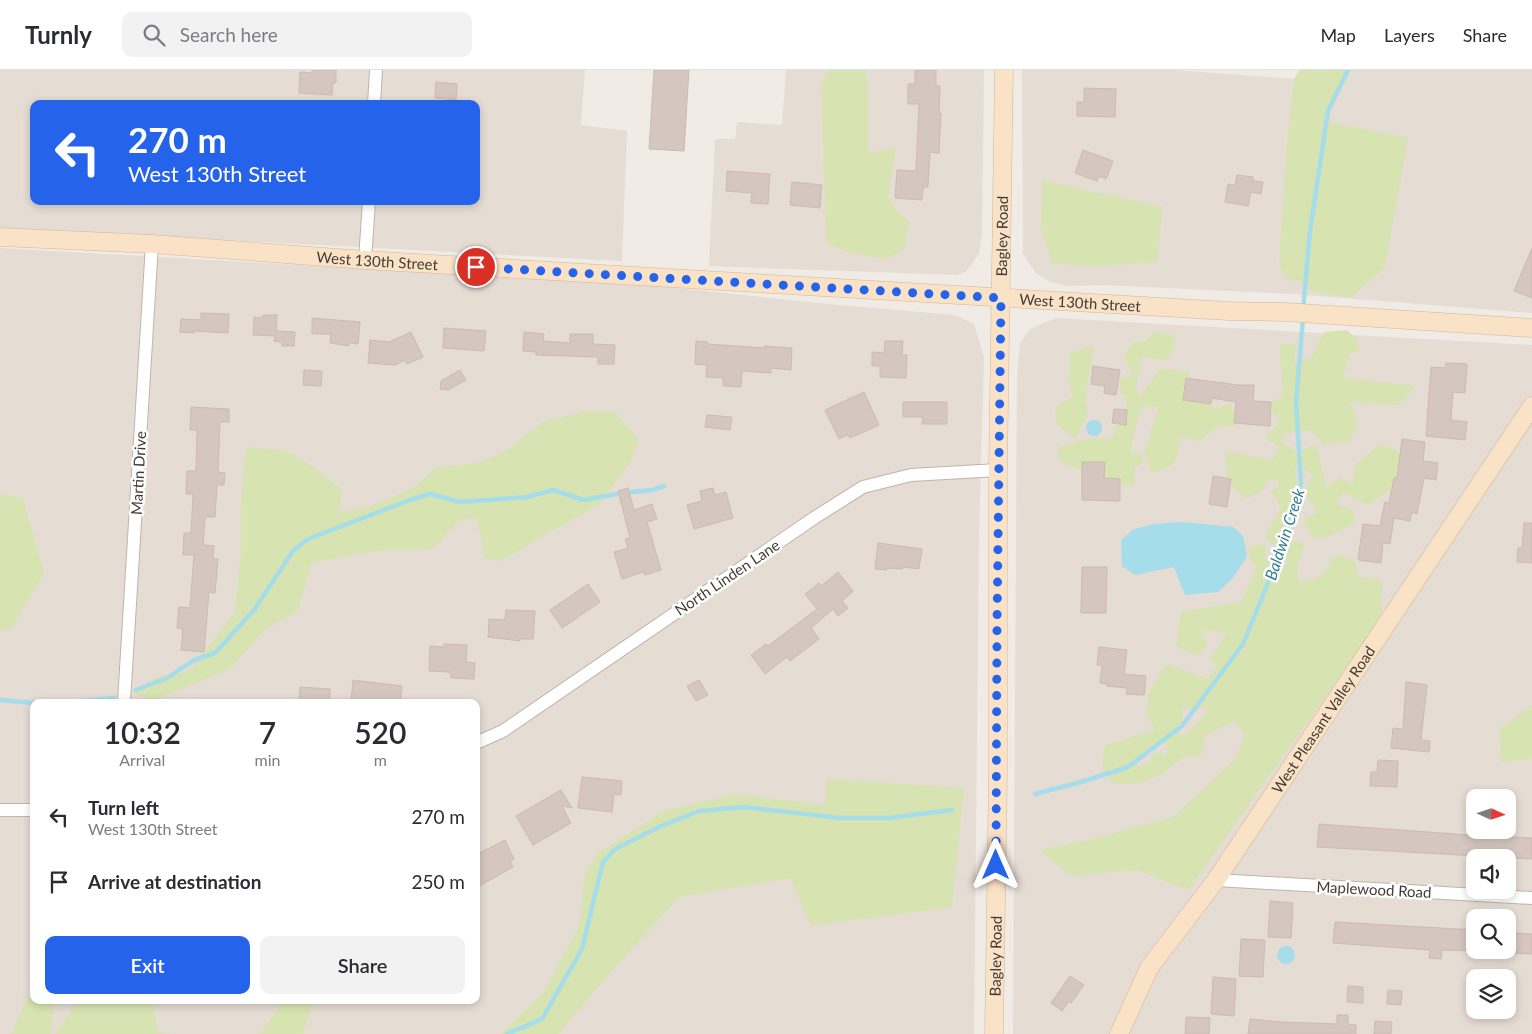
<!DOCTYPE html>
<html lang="en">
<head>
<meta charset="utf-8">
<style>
	:root { --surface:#fff; --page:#f2f2f3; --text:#2b2b33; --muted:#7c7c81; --line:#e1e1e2; --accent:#2563eb }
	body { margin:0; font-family:Lato,sans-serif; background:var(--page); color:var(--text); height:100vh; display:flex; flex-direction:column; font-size:19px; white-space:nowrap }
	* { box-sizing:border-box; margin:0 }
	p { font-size:16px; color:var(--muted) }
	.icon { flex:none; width:28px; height:28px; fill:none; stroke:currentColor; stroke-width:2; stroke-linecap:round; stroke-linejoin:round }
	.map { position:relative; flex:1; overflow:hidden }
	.panel { position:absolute; left:30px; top:629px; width:450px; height:305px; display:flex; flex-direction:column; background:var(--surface); border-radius:10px; box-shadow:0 2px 8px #0003 }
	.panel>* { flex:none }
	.banner { position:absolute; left:30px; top:30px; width:450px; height:105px; border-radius:10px; box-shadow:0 2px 8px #0003; background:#2563eb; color:#fff; overflow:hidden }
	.needle { width:32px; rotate:93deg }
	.fabs { position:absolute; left:1466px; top:719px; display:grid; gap:10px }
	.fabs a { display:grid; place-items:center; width:50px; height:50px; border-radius:10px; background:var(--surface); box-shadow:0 2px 8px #0003; font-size:25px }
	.pin { position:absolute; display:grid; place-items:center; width:42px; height:42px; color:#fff; margin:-21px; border:2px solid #fff; border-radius:50%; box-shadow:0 1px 5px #0007 }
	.me { position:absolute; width:55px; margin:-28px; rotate:0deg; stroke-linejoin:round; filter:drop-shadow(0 0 4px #0008) }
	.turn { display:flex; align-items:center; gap:18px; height:105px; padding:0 15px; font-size:22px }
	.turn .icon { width:65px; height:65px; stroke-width:2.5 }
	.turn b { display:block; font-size:35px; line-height:42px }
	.eta { display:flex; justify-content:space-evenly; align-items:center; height:85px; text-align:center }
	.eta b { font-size:30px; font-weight:600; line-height:35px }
	.primary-button { display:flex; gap:10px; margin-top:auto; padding:10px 15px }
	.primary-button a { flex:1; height:58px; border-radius:10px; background:var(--accent); color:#fff; font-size:20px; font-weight:600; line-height:58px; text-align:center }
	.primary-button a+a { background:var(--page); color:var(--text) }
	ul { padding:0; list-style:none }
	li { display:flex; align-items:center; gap:15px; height:65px; padding:0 15px }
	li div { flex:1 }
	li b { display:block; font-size:19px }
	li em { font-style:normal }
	header { display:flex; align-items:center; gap:30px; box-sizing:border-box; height:70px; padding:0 25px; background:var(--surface); border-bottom:1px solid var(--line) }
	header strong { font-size:24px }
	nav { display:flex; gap:28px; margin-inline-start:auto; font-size:18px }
	.search { width:350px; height:45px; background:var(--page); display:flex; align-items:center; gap:12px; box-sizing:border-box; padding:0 18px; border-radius:10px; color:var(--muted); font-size:19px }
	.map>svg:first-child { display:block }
</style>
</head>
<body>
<header>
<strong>Turnly</strong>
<div class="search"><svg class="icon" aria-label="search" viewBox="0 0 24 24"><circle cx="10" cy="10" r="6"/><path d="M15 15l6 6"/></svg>Search here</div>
<nav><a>Map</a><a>Layers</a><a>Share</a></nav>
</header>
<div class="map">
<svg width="1532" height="964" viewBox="0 0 1532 964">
	<rect width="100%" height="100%" fill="#f1ebe5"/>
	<g fill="#e5dcd4" fill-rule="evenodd">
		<path d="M0 0H585L581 55 627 61 622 191 0 158ZM34 34H476V131H34Z"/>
		<path d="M786 0H984L982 164 979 183 973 193 965 202 957 205 709 196 715 69H735L737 52 782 55Z"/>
		<path d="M1022 0H1175L1294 9 1300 0H1532V243L1293 224 1101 215 1066 216 1048 211 1036 203 1023 184Z"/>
		<path d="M0 178 649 215 827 234 955 245 974 254 984 287 979 463 974 964H0ZM34 632H476V930H34Z"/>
		<path d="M1056 248 1532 275V964H1013L1017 304 1020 274 1030 259ZM1475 728H1508V760H1475ZM1475 788H1508V820H1475ZM1475 848H1508V880H1475ZM1475 908H1508V940H1475Z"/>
	</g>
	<g fill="#d7e3b1" fill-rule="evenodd">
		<path d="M829 0H866L868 18V83L896 78 888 127 898 143 909 151 904 180 885 189 844 181 826 172 821 16Z"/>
		<path d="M1300 0H1348L1328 41 1326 54 1330 52 1408 68 1385 197 1350 228 1305 219V213L1286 209 1279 194 1287 72 1294 9Z"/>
		<path d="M1042 110 1163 137 1157 192 1088 197 1052 193 1041 160Z"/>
		<path d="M1347 260 1357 269 1359 279 1349 285 1343 308 1416 316 1399 335 1350 332 1358 352 1350 371 1324 374 1311 360 1282 364 1283 373 1295 380 1302 392V380L1316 374 1326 417 1339 408 1353 414 1355 395 1380 374 1411 386 1402 412 1367 435 1343 422 1335 433 1354 441 1355 453 1326 468 1313 467 1303 450 1317 442 1304 422 1313 405 1302 398 1301 394 1294 400C1302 421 1295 430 1288 450L1294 458 1286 470 1305 473 1297 496 1299 513 1320 507 1336 485 1354 489 1358 507 1382 510 1381 548 1188 820 1137 800 1072 806 1039 780 1089 770 1173 747 1234 690 1245 666 1235 650 1204 666 1202 686H1185L1163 703 1140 713 1113 714 1102 698 1105 675 1155 660 1147 644 1148 624 1166 594 1208 609 1217 596 1210 590 1227 562 1200 561 1207 574 1199 586 1176 576 1181 542 1241 532 1257 496 1250 491 1249 476 1266 475 1265 489 1285 497 1288 493 1265 465 1280 440 1278 431 1270 421 1279 417 1278 410 1269 409 1261 421 1246 429 1228 412 1225 381 1272 390 1279 377 1265 368 1280 352 1268 337 1283 325 1280 274H1296L1294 293 1311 288 1324 262ZM1209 636C1203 650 1192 660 1180 667L1178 654 1182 653V638L1188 637 1191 640ZM1163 669 1168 678 1165 688 1161 682 1150 685 1152 691 1138 698 1136 687 1143 690V681Z"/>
		<path d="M1154 262 1169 263 1176 272 1168 290 1142 286 1136 317 1139 328 1161 298 1189 302 1187 319 1204 328 1213 338 1231 334 1237 356H1218L1199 371 1179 366C1179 392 1177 394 1152 403L1144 384 1159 336 1140 338 1130 383H1140L1143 393 1135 396 1134 415H1104L1102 406 1107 399 1091 390 1081 399 1067 396 1057 386 1060 376 1069 375 1085 368 1111 369 1127 337 1125 324 1119 323 1120 309 1133 305 1124 286 1135 271 1145 273Z"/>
		<path d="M1094 276 1085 331 1088 344 1075 369 1056 353 1055 338 1073 326 1069 317 1070 283Z"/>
		<path d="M583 342H615L638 369 631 391 599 434 500 491 485 488 476 447 458 451 433 479 382 480 311 493 298 541 264 560 230 599 152 631 135 624 153 608 191 600 235 542 241 481V434L246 377 288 381 317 400 342 420 338 443 372 436 413 418 436 398 482 392 510 378 543 352Z"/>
		<path d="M0 423 23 429 44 503 11 559 0 561Z"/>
		<path d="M1532 635V689L1501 692 1500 659Z"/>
		<path d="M827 709 964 718 952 837 811 856 790 808 679 827 615 897 558 964H501L543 923 579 856 585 803 598 783 664 741 735 724 825 735Z"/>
		<path d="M34 913V930H54L50 964H11Z"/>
		<path d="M83 930H152L158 962 172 964H55L74 937Z"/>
		<path d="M284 930H313L303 964H254L260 963Z"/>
	</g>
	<g fill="#a6ddea">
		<circle cx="1094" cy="358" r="8"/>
		<path d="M1182 452 1233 457 1243 466 1247 486 1233 508 1218 522 1185 525 1174 497 1135 505 1122 496 1121 470 1134 459 1153 454Z"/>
		<circle cx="1286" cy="885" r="9"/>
	</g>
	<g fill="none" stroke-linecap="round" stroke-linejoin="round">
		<g stroke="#a6ddea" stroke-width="4.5">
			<path d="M1303 240 1310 161 1328 41 1348 0"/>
			<path d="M136 620 167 608 194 590 215 583 254 540 293 481 308 469 410 430 430 424 460 432 527 427 553 420 584 430 622 423 652 420 664 416"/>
			<path d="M0 630 34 633"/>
			<path d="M74 632 114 628"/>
			<path d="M1035 724 1081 712 1128 697 1182 656 1243 574 1273 501 1301 414 1296 333 1303 248"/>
			<path d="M507 964 542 949 582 879 603 792 615 779 661 756 699 741 744 737 839 748H888L952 740"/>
		</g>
	</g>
	<g fill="#d5c7bf" stroke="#ccbbaf">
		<path d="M312 0H336V13H333L332 25 299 23 300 2 312 3Z"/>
		<path d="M654 0H689L684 81 649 79Z"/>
		<path d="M915 0H936V16H940L939 43H941L939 83 930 82 928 117H923L922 130 895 128 897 100 916 101 919 34H908V14H915Z"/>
		<path d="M436 12 457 14 456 30 435 28Z"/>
		<path d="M1084 18 1116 19 1115 47 1077 46V32H1084Z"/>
		<path d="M1083 80 1113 91 1106 109 1099 106 1097 111 1075 103Z"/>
		<path d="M727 101 770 104 768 134 751 133 752 123 726 121Z"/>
		<path d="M1237 105 1253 107V111L1263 112 1261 124 1251 122 1248 136 1225 132 1228 114 1235 115Z"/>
		<path d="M792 112 822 115 820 138 790 135Z"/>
		<path d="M1532 178V228L1514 221Z"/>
		<path d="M201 243 229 244 228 263 194 261V263L180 262 181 249 201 250Z"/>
		<path d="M263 245H277L276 261 295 262 294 276H282V272L274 271 275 266 253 265 254 247 262 248Z"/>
		<path d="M312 248 360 252 358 274 349 273V276L330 273 331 264H312Z"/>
		<path d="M444 258 486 261 484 281 443 278Z"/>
		<path d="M411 262 423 287 407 294 405 290 395 295 368 293 370 270 389 272Z"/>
		<path d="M524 262 544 264 543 271 570 273V264H593V274L615 275 614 294H598V287L536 285V282L523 281Z"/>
		<path d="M696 271 707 272V274L765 278 764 276 792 278 791 300 771 298V303L742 301 741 317 723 316V308L706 307 707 295 695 294Z"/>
		<path d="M885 271H903L902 285H907L906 308 880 307V296H872V282L884 283Z"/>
		<path d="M1446 293 1467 294 1465 323 1453 322 1451 350 1467 352 1465 370 1426 366 1431 297 1445 298Z"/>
		<path d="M1093 296 1120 300 1116 325 1104 323 1105 316 1091 314Z"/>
		<path d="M304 300 322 301 321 316 303 315Z"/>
		<path d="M460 300 466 310 448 320 440 319 441 311Z"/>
		<path d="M1186 308 1237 315H1254L1253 331 1271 332 1270 356 1234 353 1236 332 1212 328 1211 334 1183 330Z"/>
		<path d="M864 322 879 355 850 368 847 365 839 369 825 340Z"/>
		<path d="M903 332H947V354H922L923 347H903Z"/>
		<path d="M191 337 229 339V352H220L218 402 225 403 224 415H217L215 447H205L203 475 214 476 213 489H218L215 523 209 522 204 582 181 580 183 559 177 558 179 537 190 538 194 485H183L184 463H191L193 424H186L187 401H196L197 360H190Z"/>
		<path d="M1114 339 1127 340 1126 355 1112 353Z"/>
		<path d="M707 345 732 347 730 360 705 357Z"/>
		<path d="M1402 369 1425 372 1423 391 1438 393 1436 410 1424 408 1417 444 1412 442 1410 451 1394 448 1390 474 1383 473 1381 493 1358 490 1363 454 1380 456 1385 432 1389 433 1394 408H1397Z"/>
		<path d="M1082 392H1105L1104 408 1120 409V431L1082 430Z"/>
		<path d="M1213 406 1231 409 1227 437 1209 434Z"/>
		<path d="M628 418 634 440 652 434 657 449 647 452 661 500 645 505 643 502 622 509 614 482 628 478 625 469 630 468 618 421Z"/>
		<path d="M713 418 715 425 726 422 733 448 694 459 687 435 702 431 700 421Z"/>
		<path d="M1524 453H1532V493L1517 492 1518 478H1522Z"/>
		<path d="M878 473 922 479 919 499 903 497V499L887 498 886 500 875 499Z"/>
		<path d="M1082 497H1107L1106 543H1081Z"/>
		<path d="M838 502 853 521 842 531 848 538 838 546 833 539 811 558 819 569 790 591 787 587 765 604 751 585 766 574 768 576 817 539 805 524 819 513 821 516Z"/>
		<path d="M588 514 600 532 562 558 550 540Z"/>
		<path d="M506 540 535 541 533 569H519L520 571 488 567 489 549 505 550Z"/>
		<path d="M444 574 467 575 466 592 475 593 474 609 451 608 450 602 429 601 430 576 444 577Z"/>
		<path d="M1099 577 1127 580 1124 604 1146 606 1144 625 1126 624 1127 618 1107 616V614L1100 613 1102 595H1097Z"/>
		<path d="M353 610 402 616 400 632H351Z"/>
		<path d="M699 610 708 625 696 631 687 616Z"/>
		<path d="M1406 612 1427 615 1421 670 1430 671 1429 682 1391 678 1393 658 1403 659Z"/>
		<path d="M300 617 330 619V632H299Z"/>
		<path d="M1378 690 1398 691 1397 717 1370 716 1371 702H1377Z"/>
		<path d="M582 707 622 711 621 725 614 724 612 742 578 738Z"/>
		<path d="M561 720 572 738 562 736 571 753 533 775 516 746Z"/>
		<path d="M1319 754 1482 766 1483 760H1499L1498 766 1532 768V789L1317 777Z"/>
		<path d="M505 770 514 789 510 791 513 797 476 818V785Z"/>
		<path d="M1270 831 1293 833 1291 868 1268 867Z"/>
		<path d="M1335 852 1475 860V881L1442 880 1441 889 1429 888 1430 880 1333 873Z"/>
		<path d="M1508 863 1532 864V884L1508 883Z"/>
		<path d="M1241 869 1265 870 1263 907 1239 906Z"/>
		<path d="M1070 906 1084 915 1071 933 1069 931 1062 941 1051 933Z"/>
		<path d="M1213 907 1236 909 1234 946 1211 944Z"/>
		<path d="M1348 916 1363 917V933L1347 932Z"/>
		<path d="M1388 920 1402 921 1401 935 1387 934Z"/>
		<path d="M1337 945H1348V954L1356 955V964H1248L1250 949 1281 952 1337 954Z"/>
		<path d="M1186 947 1210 948 1209 964H1185Z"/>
		<path d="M1375 951 1392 952 1391 964H1374Z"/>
	</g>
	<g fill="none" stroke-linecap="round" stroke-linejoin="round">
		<defs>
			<g id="street">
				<path d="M374 34 376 0"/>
				<path d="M365 190 369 131"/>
				<path d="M124 632 152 174"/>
				<path d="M476 673 503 661 814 448 863 417 911 405 998 400"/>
				<path d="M0 740H34"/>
				<path d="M1216 810 1532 828"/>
			</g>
			<g id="secondary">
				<path id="s1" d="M0 167 152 174 365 190 1229 241 1285 242 1532 258"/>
				<path id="s2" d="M994 964 998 702V400L1004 0"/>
				<path id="s3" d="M1119 964 1149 898 1216 810 1532 336"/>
			</g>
		</defs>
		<use href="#street" stroke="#bfb4ac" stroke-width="14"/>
		<use href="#secondary" stroke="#d1b69b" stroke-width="19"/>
		<use href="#street" stroke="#fff" stroke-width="12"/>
		<use href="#secondary" stroke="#fae2c6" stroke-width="18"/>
	</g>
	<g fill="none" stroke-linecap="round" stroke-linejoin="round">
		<path stroke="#2563eb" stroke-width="9" stroke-dasharray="0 16.2" d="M476 197 1001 228 997 554 996 795"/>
	</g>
	<g text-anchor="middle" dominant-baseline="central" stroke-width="5" stroke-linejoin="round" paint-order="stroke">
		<g font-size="15" fill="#433b35" stroke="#fff">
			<text stroke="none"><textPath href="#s2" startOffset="798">Bagley Road</textPath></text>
			<text stroke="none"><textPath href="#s1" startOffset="378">West 130th Street</textPath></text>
			<text stroke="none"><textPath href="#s1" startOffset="1082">West 130th Street</textPath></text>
			<text transform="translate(138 403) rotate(-87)">Martin Drive</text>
			<text transform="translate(727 507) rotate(-34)">North Linden Lane</text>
			<text stroke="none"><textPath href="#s3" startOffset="376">West Pleasant Valley Road</textPath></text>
			<text transform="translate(1374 819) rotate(3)">Maplewood Road</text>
			<text stroke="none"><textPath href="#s2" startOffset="78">Bagley Road</textPath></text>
		</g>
		<g font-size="16" font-style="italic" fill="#317c90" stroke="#fff">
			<text transform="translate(1284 464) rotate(-72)">Baldwin Creek</text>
		</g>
	</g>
</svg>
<div class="fabs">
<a><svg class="needle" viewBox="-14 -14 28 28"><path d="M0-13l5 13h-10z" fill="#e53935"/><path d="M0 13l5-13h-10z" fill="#7c7c81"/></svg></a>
<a><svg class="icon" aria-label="sound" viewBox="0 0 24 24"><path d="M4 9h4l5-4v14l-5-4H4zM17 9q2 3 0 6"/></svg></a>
<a><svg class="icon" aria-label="search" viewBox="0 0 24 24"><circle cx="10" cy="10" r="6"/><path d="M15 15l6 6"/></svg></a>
<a><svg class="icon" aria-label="layers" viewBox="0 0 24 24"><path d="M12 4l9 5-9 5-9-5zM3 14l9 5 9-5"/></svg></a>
</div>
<div class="pin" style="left:476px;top:197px;background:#d93025"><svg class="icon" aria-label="arrive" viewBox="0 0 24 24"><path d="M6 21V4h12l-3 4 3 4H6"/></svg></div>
<svg class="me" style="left:996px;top:795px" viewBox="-20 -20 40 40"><path d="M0-17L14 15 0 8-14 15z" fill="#2563eb" stroke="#fff" stroke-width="4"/></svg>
<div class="banner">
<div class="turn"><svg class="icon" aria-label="left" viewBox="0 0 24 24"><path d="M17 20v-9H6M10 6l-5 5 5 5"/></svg><div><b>270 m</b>West 130th Street</div></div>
</div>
<section class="panel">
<div class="eta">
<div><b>10:32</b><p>Arrival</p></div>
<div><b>7</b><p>min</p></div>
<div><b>520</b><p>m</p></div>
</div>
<ul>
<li><svg class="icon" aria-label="left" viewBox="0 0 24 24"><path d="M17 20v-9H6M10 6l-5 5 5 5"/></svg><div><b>Turn left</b><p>West 130th Street</p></div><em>270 m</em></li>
<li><svg class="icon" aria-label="arrive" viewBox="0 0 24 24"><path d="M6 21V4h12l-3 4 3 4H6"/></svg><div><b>Arrive at destination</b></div><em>250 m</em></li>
</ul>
<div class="primary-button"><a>Exit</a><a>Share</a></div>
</section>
</div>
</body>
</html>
